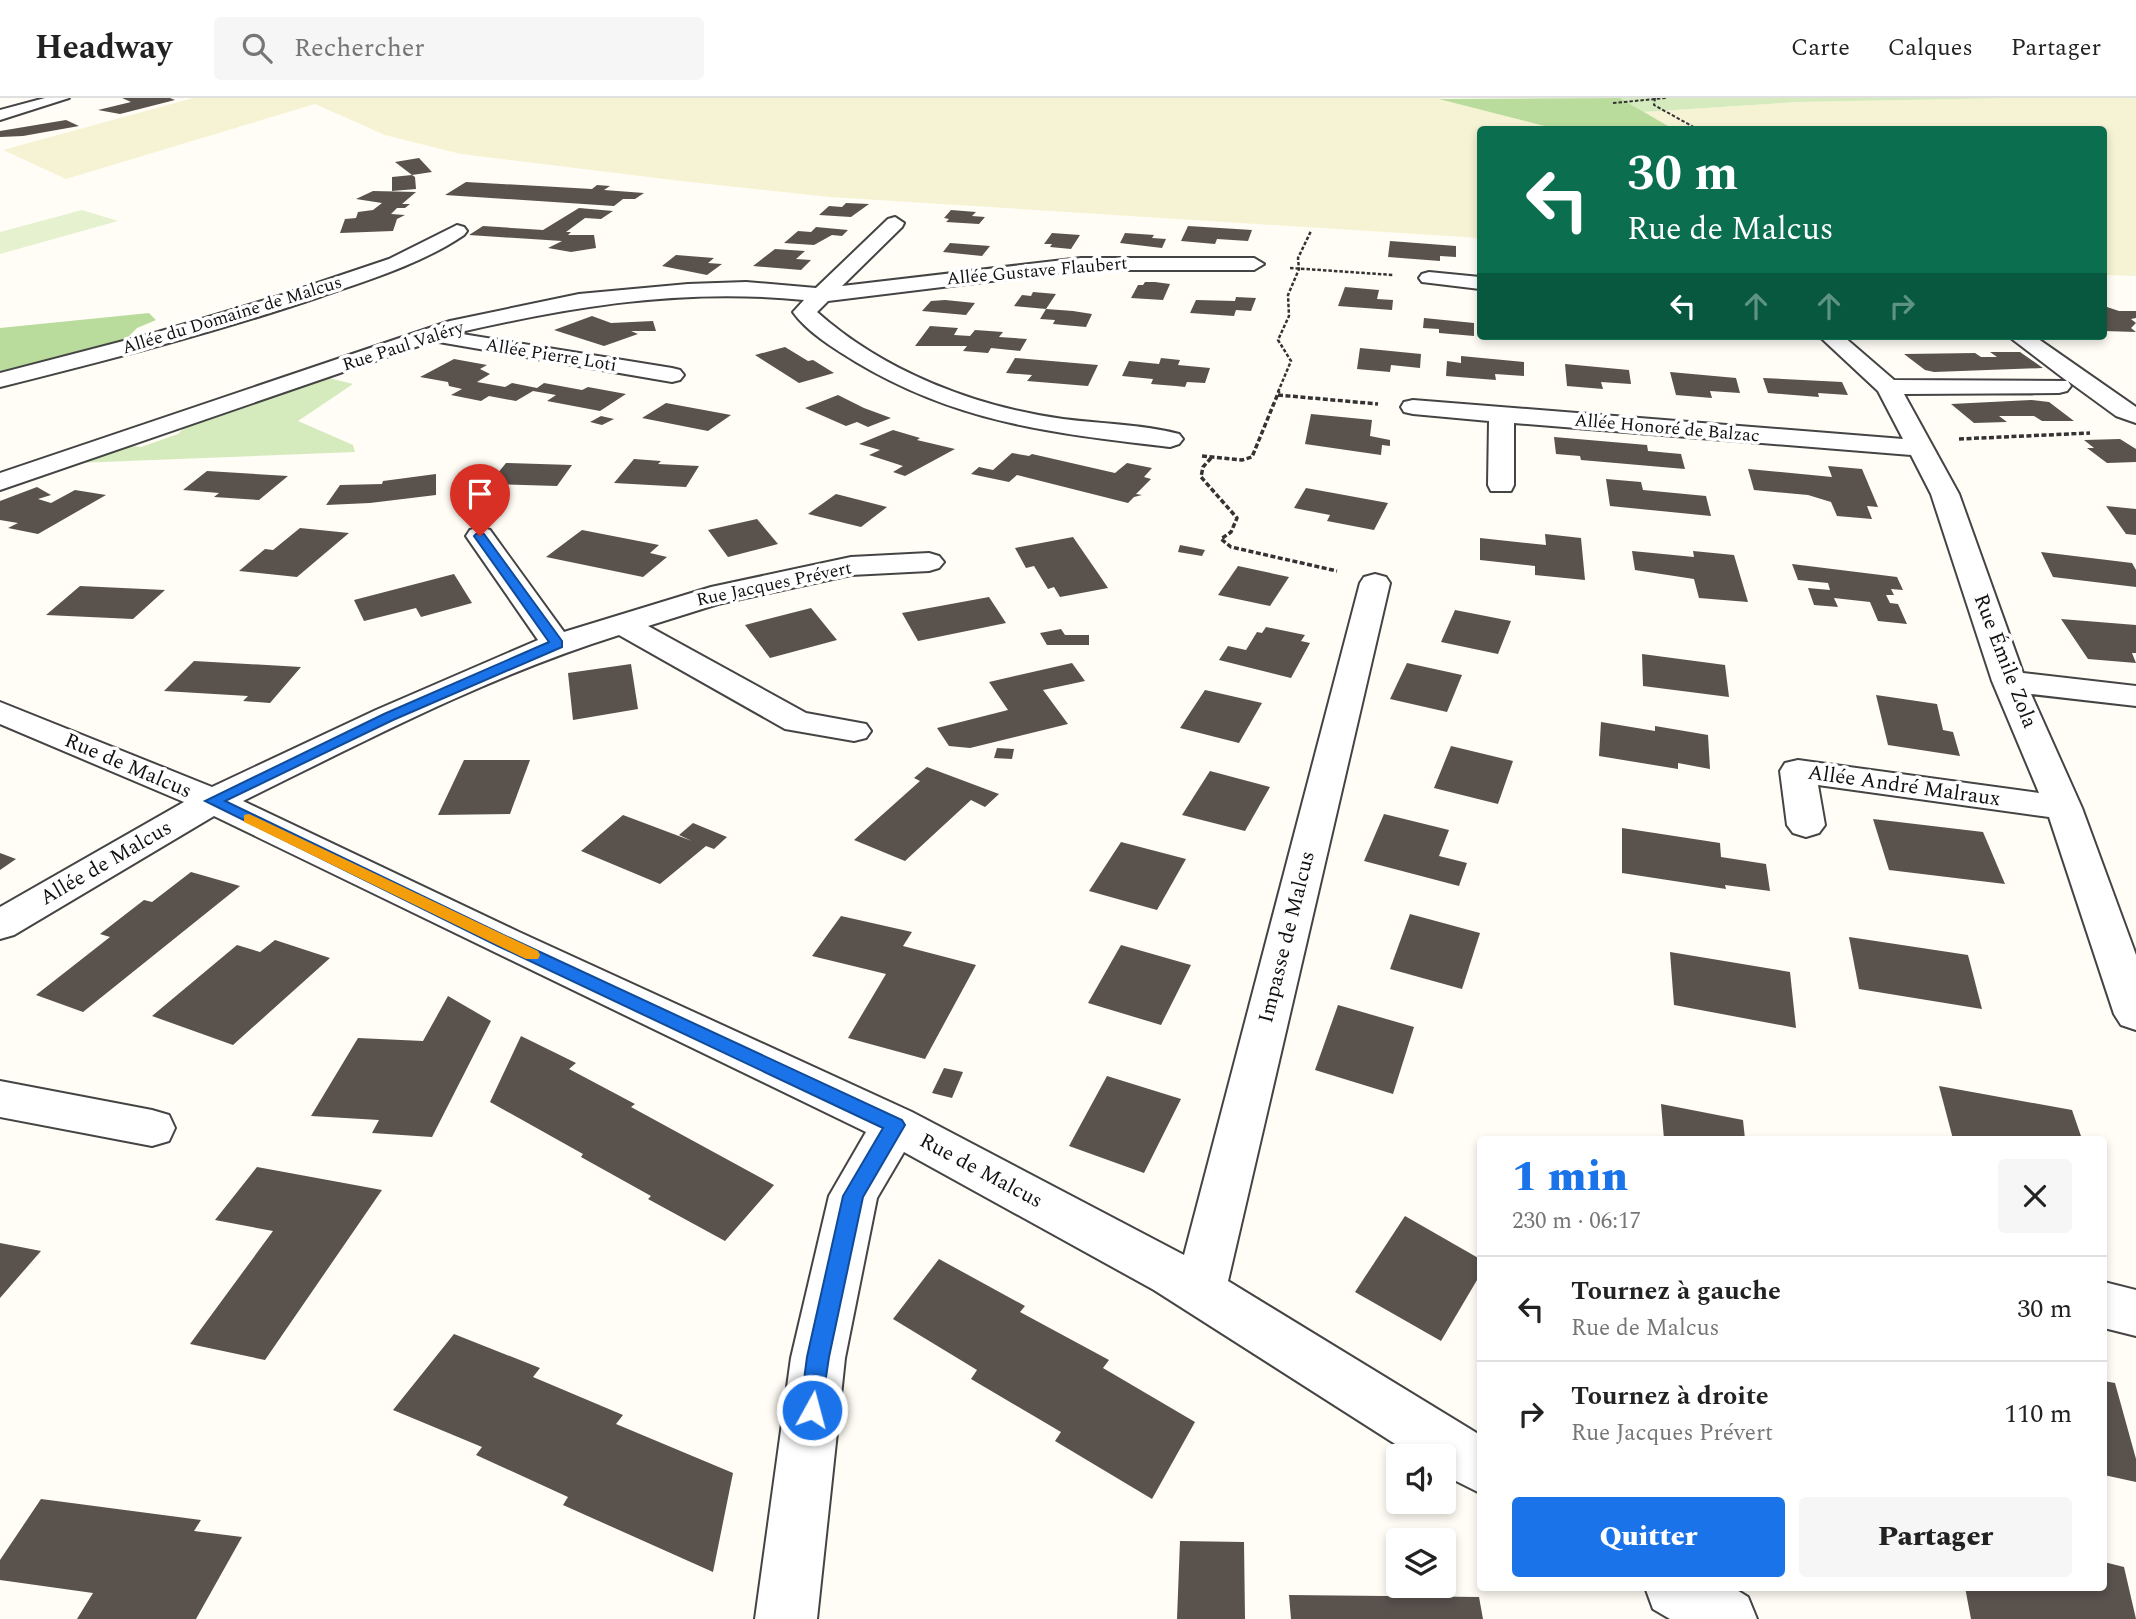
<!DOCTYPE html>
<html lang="fr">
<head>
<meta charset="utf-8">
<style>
	:root { --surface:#fff; --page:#f6f6f6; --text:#222; --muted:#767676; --line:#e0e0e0; --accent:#1a73e8 }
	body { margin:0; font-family:Spectral,serif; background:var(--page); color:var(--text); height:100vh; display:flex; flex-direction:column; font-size:26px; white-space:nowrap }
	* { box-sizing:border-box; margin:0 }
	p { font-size:23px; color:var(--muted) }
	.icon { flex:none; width:38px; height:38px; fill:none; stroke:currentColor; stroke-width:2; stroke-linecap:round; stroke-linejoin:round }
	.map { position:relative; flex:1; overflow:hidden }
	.drawer { position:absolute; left:1477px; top:1038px; width:630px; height:455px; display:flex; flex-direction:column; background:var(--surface); border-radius:7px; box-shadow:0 4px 10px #0003 }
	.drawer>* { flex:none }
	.guide { position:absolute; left:1477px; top:28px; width:630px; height:214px; border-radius:7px; box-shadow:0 4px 10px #0003; background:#0b6e4f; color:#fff; overflow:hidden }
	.tools { position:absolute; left:1386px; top:1346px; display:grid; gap:14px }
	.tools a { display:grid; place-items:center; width:70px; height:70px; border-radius:7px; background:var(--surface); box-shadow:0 4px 10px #0003; font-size:35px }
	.pin { position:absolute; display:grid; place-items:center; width:60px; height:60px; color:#fff; margin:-72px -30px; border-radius:50% 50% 50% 0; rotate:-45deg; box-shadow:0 0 7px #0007 }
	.pin .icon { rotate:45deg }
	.me { position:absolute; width:77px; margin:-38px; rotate:7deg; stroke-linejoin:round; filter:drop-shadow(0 0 5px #0008) }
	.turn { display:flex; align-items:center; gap:24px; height:147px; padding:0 35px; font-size:32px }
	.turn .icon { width:91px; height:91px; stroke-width:2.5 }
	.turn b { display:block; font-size:49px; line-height:60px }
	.lanes { display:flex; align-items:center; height:66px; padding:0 35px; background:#0003; justify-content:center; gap:35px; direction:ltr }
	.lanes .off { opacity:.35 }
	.round { display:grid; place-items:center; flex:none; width:74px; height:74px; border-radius:7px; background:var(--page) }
	.headline { display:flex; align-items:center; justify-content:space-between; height:119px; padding:0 35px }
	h1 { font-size:42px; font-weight:800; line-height:52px; color:var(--accent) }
	.primary-button { display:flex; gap:14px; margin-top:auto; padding:14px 35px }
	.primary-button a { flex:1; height:80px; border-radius:7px; background:var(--accent); color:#fff; font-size:28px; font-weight:800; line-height:80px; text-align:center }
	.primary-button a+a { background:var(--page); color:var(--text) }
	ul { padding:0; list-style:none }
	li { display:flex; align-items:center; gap:21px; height:105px; padding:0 35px; border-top:2px solid var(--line) }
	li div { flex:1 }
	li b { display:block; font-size:26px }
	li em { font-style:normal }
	header { display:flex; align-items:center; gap:42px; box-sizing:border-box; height:98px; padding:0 35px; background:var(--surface); border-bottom:2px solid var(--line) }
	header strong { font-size:33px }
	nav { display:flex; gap:38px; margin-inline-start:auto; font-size:24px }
	.search { width:490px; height:63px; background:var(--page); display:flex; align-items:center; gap:18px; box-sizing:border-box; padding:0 24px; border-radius:7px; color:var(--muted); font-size:26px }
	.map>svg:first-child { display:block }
</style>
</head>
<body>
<header>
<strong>Headway</strong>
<div class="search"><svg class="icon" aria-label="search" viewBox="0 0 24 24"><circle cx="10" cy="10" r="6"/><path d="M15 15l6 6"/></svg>Rechercher</div>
<nav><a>Carte</a><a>Calques</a><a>Partager</a></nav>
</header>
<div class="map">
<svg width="2136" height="1521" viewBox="0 0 2136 1521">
	<rect width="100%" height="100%" fill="#fffdf5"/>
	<g fill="#f6f3d4">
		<path d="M193 0H1440L1556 31 1480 32V140L830 99 681 83 461 56 385 37 315 6 66 81 3 52Z"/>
		<path d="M2011 0H2136V178L2104 177V32H1673L1644 14 1799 4Z"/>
	</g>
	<g fill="#d5ebbd">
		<path d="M1620 0H2011L1799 4 1644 14Z"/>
		<path d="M329 280 353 286 298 323 353 347 355 354 76 365 123 347 141 349 178 336 184 330Z"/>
	</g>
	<g fill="#b9dc9c">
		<path d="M1620 0 1673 31H1556L1439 1Z"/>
		<path d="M149 215 156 222 137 230 122 245 0 274V230Z"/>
	</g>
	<path fill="#e6f2cf" d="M82 112 118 123 0 156V134Z"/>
	<g fill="#5a524d">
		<path d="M122 0H170L175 2 120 16 98 12 131 4Z"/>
		<path d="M66 22 79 28 23 38 0 39V33Z"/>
		<path d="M419 60 432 74 412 77 395 64Z"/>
		<path d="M412 77 415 79 416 91 392 93V79Z"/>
		<path d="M466 84 592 91 597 87 610 88 604 92 644 95 635 101H623L614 108 445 97Z"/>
		<path d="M373 93 416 94 402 106H410L405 110H397L391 116 405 117 397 121 393 133 340 135 345 121 356 120 358 114 373 112 382 105 356 101Z"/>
		<path d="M846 105 869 106 851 119 819 117 829 108 842 109Z"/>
		<path d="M579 110 613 113 601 121 585 120 566 134H571L568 137H594L596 150 571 154 548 150 562 143 469 137 483 128 543 132Z"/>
		<path d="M951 112 976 114 972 118 985 119 979 126 946 124 949 121 944 120Z"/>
		<path d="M1188 128 1252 132 1248 143 1217 141 1215 146 1181 143Z"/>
		<path d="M816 129 848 132 842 138 832 137 814 147 784 145 798 133 811 134Z"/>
		<path d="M1052 135 1080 137 1071 151 1050 149 1052 146H1044Z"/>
		<path d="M1125 135 1154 137 1152 140 1166 141 1162 150 1120 145Z"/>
		<path d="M1390 143 1456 148V159L1440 158V163L1388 159Z"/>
		<path d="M950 145 990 148 982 158 943 154Z"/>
		<path d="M775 151 805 153 796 161 811 162 801 172 753 168Z"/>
		<path d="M676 157 714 160 708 165 722 166 707 177 662 168Z"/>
		<path d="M1145 184H1155L1170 186 1163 202 1131 200 1138 187H1143Z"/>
		<path d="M1345 189 1379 192 1377 201 1393 202 1392 212 1338 208Z"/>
		<path d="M1033 194 1056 196 1046 211 1014 208 1022 197 1031 198Z"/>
		<path d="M1236 199 1256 200 1251 213 1236 212 1234 218 1190 215 1196 202 1235 203Z"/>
		<path d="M931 203 945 202 975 205 966 217 922 213Z"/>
		<path d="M2104 208 2119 213H2136V220L2131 221 2136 225 2131 230 2136 234 2104 233Z"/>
		<path d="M1046 211 1073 213 1092 216 1086 229 1053 226 1055 222 1040 221Z"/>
		<path d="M592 218 611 225 653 223 656 233H631L638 236 604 248 554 232Z"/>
		<path d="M1424 220 1474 225V238L1439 235V231L1423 230Z"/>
		<path d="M930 228 958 230 954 237 970 238 975 232 1003 234 999 239 1027 241 1020 253 991 250 988 255 963 253 967 248H915Z"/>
		<path d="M785 249 808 263 813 262 834 275 799 285 755 257Z"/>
		<path d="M1360 250 1421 256 1420 270 1391 267 1390 274 1357 271Z"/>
		<path d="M1990 254H2020L2043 270 1934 274 1925 272 1904 256 1975 255 1981 259H1997Z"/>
		<path d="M1461 258 1524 264V278L1495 276 1496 282 1446 278 1447 263 1461 265Z"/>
		<path d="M1015 260 1098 267 1088 288 1027 283 1032 277 1006 275Z"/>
		<path d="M1161 260 1180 262 1178 267 1210 270 1205 285 1187 284 1185 289 1176 288 1151 286 1153 281 1122 278 1129 263 1159 266Z"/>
		<path d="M454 261 487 267 480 271 490 276 477 284 505 289 512 285 537 290 544 285 582 292 588 289 626 296 600 313 547 303 556 297 533 293 516 303 489 298 481 303 451 297 462 291 449 288 448 284 420 279Z"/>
		<path d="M1565 266 1629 272 1631 286 1601 284 1603 291 1567 288Z"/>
		<path d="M1670 274 1736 280 1740 295 1710 293 1712 300 1676 297Z"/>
		<path d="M1763 280 1842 284 1848 297 1818 295 1819 299 1768 295Z"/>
		<path d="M838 297 864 310 891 320 868 329 857 324 846 328 805 310Z"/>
		<path d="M2031 302 2049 304 2074 323H2042L2034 318H1999L2007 324 1974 325 1951 306Z"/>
		<path d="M666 305 731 317 708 333 642 320Z"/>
		<path d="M1311 316 1372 322 1370 338 1390 342V348L1382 347 1381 357 1305 346Z"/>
		<path d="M601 318 614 321 602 327 590 324Z"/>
		<path d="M893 332 920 340 917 342 955 351 905 378 893 374 903 368 869 357 880 352 859 346Z"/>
		<path d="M1554 339 1647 347 1648 353 1681 356 1685 371 1581 362 1580 358 1556 356Z"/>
		<path d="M2120 341 2136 351V364L2107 365 2087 350H2094L2084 342Z"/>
		<path d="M1012 355 1029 358 1032 356 1115 375 1127 365 1152 370 1144 379 1151 381 1136 396 1142 397 1134 399 1128 405 1017 377 1009 384 971 376 979 369 993 372Z"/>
		<path d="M634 361 661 363 658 366 699 368 686 389 614 385Z"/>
		<path d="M506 365 572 367 557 388 489 386Z"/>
		<path d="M1828 368 1862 371 1878 409 1867 408 1872 421 1837 418 1831 404 1808 397 1754 392 1748 371 1832 379Z"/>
		<path d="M207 373 288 378 259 402 214 399 219 395 183 392Z"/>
		<path d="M436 376V397L370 405 326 407 340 387 382 386 383 383Z"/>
		<path d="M1606 381 1641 384 1643 392 1706 398 1711 418 1610 408Z"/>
		<path d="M37 389 51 397 38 401 51 405 75 392 106 397 38 436 8 430 18 425 0 422V403Z"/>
		<path d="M1306 390 1388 405 1374 432 1327 423 1330 417 1294 410Z"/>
		<path d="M836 396 887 409 861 429 808 416Z"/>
		<path d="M2106 408 2136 411V437L2126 436Z"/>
		<path d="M757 421 778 446 728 459 708 432Z"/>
		<path d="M300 430 349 435 297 479 239 473 265 451 273 452Z"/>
		<path d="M582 432 659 447 650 455 667 459 643 479 546 459Z"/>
		<path d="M1545 436 1581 440 1585 482 1535 477V468L1480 462V440L1546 447Z"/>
		<path d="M1073 439 1102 481 1108 490 1060 499 1054 489 1048 491 1034 468 1026 470 1015 450Z"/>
		<path d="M1180 447 1205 452 1202 458 1178 454Z"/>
		<path d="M1632 453 1694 459 1693 453 1734 457 1748 504 1699 500 1694 481 1635 472Z"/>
		<path d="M2041 454 2132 465 2136 472V489L2053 479Z"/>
		<path d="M1792 466 1897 479 1903 492 1891 491 1894 497H1886L1890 505 1898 506 1907 526 1878 523 1870 504 1834 500 1838 509 1814 507 1808 490 1830 492 1828 485 1798 482Z"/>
		<path d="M1238 468 1289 479 1270 508 1218 497Z"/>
		<path d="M454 476 472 505 421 519 416 510 364 523 354 502Z"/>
		<path d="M80 488 165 492 133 521 46 517Z"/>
		<path d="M989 499 1006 525 918 543 902 515Z"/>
		<path d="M811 510 837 542 770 560 745 527Z"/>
		<path d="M1455 512 1511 523 1498 556 1441 544Z"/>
		<path d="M2061 521 2136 527V555H2132L2136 565 2088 561Z"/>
		<path d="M1266 529 1305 537 1301 543 1310 545 1291 580 1219 562 1228 548 1246 552 1257 534 1262 535Z"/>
		<path d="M1061 531 1065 537H1089V547H1047L1040 535Z"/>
		<path d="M1642 556 1725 567 1729 599 1643 588Z"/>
		<path d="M194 563 301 569 270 605 243 603 248 598 164 593Z"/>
		<path d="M1072 565 1085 583 1043 592 1068 626 970 650 949 648 937 630 1008 612 989 584Z"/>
		<path d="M1407 565 1462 577 1447 614 1390 601Z"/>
		<path d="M631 566 638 611 573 622 568 575Z"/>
		<path d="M1205 592 1262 605 1239 645 1180 630Z"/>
		<path d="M1876 597 1937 606 1943 632 1953 634 1960 658 1888 647Z"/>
		<path d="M1601 624 1655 633V628L1708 637 1710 671 1678 665V671L1599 658Z"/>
		<path d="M1451 648 1513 663 1498 706 1434 690Z"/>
		<path d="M997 650 1014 651 1012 661 994 660Z"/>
		<path d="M464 662H530L510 716 438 717Z"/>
		<path d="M927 669 999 696 985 709 971 702 905 763 854 742 920 683 914 680Z"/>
		<path d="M1210 673 1270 689 1245 733 1182 717Z"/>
		<path d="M1384 716 1449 732 1439 758 1467 765 1459 788 1364 763Z"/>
		<path d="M623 717 692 743 679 737 693 725 727 739 714 751 706 748 660 786 581 753Z"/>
		<path d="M1873 721 1983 734 2005 786 1889 772Z"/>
		<path d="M1622 730 1720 745 1721 759 1766 766 1770 793 1725 787 1726 791 1622 775Z"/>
		<path d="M1121 744 1186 761 1157 812 1089 793Z"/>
		<path d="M0 755 16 761 0 772Z"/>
		<path d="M191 774 240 788 83 914 36 897 110 839 100 836 144 802 152 804Z"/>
		<path d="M1410 816 1480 835 1462 891 1390 871Z"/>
		<path d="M841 818 912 834 903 848 976 867 925 961 848 940 886 876 812 858Z"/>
		<path d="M1849 839 1968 857 1982 911 1859 891Z"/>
		<path d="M275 842 330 860 233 947 152 918 237 847 260 854Z"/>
		<path d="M1121 847 1191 867 1161 927 1088 905Z"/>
		<path d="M1670 854 1790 874 1796 930 1674 907Z"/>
		<path d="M448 898 491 923 432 1039 372 1035 379 1022 311 1018 358 940 423 943Z"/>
		<path d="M1338 907 1414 929 1393 996 1315 972Z"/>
		<path d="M521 938 576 965 569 971 635 1006 631 1009 774 1087 725 1143 648 1101 651 1098 581 1059 583 1056 490 1004Z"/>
		<path d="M944 970 963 974 952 1000 932 995Z"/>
		<path d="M1107 978 1181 1001 1144 1075 1069 1048Z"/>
		<path d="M1939 988 2072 1012 2082 1041H1953Z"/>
		<path d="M1661 1006 1743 1022 1745 1041H1664Z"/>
		<path d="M257 1069 382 1092 265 1262 190 1246 273 1133 215 1122Z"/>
		<path d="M1405 1118 1480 1161V1177L1441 1243 1355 1194Z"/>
		<path d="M0 1145 41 1153 0 1200Z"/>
		<path d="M939 1161 1025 1208 1020 1214 1109 1262 1103 1270 1195 1324 1152 1401 1055 1343 1061 1334 971 1281 977 1272 893 1221Z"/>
		<path d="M454 1236 540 1270 533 1279 623 1317 616 1326 733 1375 713 1474 563 1407 568 1399 476 1357 482 1349 393 1312Z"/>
		<path d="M2104 1283 2115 1285 2136 1361V1384L2104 1377Z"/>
		<path d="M41 1401 201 1422 194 1433 242 1439 196 1521H77L93 1495 0 1482V1462Z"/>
		<path d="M1180 1443 1244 1444 1245 1521H1177Z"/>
		<path d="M2104 1464 2124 1469 2136 1521H1971L1965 1489H2104Z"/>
		<path d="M1289 1497 1479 1499 1483 1521H1291Z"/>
	</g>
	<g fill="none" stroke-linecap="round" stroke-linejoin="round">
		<defs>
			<g id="minor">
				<path d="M45 0H69L0 22V12Z"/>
				<path d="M895 119 904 125 902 129 842 188 1081 160H1254L1264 166 1254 172H1081L828 203 817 214C883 273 975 309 1063 321 1101 326 1141 326 1179 336L1183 341 1179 346 1170 349C1054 335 960 326 856 264 835 251 808 235 793 214L804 202C682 190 574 208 456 235L672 270 680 272 684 277 680 282 672 284 433 243 0 392V375L450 223 579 196 688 186 746 184 816 190 888 121Z"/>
				<path d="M457 127 464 129 467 133 464 137C421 166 371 181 322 198 217 234 108 262 0 289V275L158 234 282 197 389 161Z"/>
				<path d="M1429 174 1480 179V191L1422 184 1419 180 1422 176Z"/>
				<path d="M1819 238H1843L1894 282 2067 283 2008 238H2034L2136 309V325L2116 318 2068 283 2071 288 2067 293 2059 295 1904 296 1959 396 2023 575 2136 588V608L2031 596 2082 710 2136 857V932L2121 927 2114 916 2049 719 1818 687 1825 727 1819 735 1806 739 1793 735 1787 727 1780 673 1785 665 1798 662 2039 695 1992 583 1931 396 1911 357 1514 325V387L1511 393H1491L1488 387 1489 323 1413 316 1404 314 1401 309 1404 304 1413 302 1903 341 1878 293Z"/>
				<path d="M480 429 490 432 564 534 711 489 851 459 929 455 939 458 944 464 939 470 929 473 851 477 718 506 648 528 806 615 866 626 871 633 866 640 854 643 785 631 619 537C488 578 365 643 243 703L519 834 912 1014 1184 1157 1360 485 1364 479 1375 476 1386 479 1390 485 1228 1183 1480 1337V1395L1444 1377V1358H1414L1154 1192 904 1054 877 1100 845 1260 817 1521H755L791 1260 829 1098 866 1034 214 718 14 837 0 841V809L184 704 0 626V604L212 689 376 612 538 542 466 438 470 432Z"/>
				<path d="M0 983 152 1012 169 1017 175 1030 169 1043 152 1048 0 1019Z"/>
				<path d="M2104 1184 2136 1192V1238L2104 1230Z"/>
				<path d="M1645 1489H1732L1748 1499 1757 1521H1670L1653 1511Z"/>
			</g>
		</defs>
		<use href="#minor" stroke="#444" stroke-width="4"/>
		<g stroke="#333" stroke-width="2" stroke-dasharray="3.5 2" stroke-linecap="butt">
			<path d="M1655 0 1654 7 1699 32"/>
			<path d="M1613 5 1666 0"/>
		</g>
		<g stroke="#333" stroke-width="2.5" stroke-dasharray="3.5 2" stroke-linecap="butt">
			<path d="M1290 170 1393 177"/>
			<path d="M1278 294 1291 263 1278 242 1289 218 1288 197 1299 171 1298 160 1311 133"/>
		</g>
		<g stroke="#333" stroke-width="3.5" stroke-dasharray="5 2.5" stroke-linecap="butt">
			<path d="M1278 297 1378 306"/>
			<path d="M1959 341 2090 335"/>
			<path d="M1202 358 1242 362 1252 359 1279 293"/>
			<path d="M1211 360 1203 369 1201 379 1237 420 1231 434 1221 441 1231 449 1337 473"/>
		</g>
		<use href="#minor" fill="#fff" fill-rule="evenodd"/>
	</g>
	<path fill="#1a73e8" stroke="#114b97" stroke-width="2" d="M476 436H484L562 543V549L393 622 225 703 510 840 902 1022 905 1027 863 1099 829 1259 820 1319 812 1322 804 1319 800 1312 807 1259 843 1098 883 1030 498 848 205 703 384 616 549 544 474 438Z"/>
	<path fill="#f59e0b" d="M249 716 538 853 540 857 538 861H526L244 724V717Z"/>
	<g text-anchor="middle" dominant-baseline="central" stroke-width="7" stroke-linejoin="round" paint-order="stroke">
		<g font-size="18" fill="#111" stroke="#fff">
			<text transform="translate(1037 173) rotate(-5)">Allée Gustave Flaubert</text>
			<text transform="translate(232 217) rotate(-17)">Allée du Domaine de Malcus</text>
			<text transform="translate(403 248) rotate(-18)">Rue Paul Valéry</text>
			<text transform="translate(551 257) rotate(9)">Allée Pierre Loti</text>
			<text transform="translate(1667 330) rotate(5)">Allée Honoré de Balzac</text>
			<text transform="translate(774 486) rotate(-12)">Rue Jacques Prévert</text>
		</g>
		<g font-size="21" fill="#111" stroke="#fff">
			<text transform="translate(2005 563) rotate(69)">Rue Émile Zola</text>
			<text transform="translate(128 668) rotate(23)">Rue de Malcus</text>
			<text transform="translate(1904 688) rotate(8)">Allée André Malraux</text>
			<text transform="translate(106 765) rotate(-30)">Allée de Malcus</text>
			<text transform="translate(1287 839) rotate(-76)">Impasse de Malcus</text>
			<text transform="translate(981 1073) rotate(28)">Rue de Malcus</text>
		</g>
	</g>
</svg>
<div class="tools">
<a><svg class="icon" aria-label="sound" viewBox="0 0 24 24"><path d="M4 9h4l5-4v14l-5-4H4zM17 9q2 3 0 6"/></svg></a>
<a><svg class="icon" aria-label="layers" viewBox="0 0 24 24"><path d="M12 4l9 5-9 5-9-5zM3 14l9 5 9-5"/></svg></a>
</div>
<div class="pin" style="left:480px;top:438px;background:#d93025"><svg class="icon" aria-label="arrive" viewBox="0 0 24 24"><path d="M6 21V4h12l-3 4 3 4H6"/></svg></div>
<svg class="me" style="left:812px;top:1312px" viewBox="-20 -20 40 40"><circle r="17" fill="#1a73e8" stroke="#fff" stroke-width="3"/><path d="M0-11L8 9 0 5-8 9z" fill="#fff"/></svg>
<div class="guide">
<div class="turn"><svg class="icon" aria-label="left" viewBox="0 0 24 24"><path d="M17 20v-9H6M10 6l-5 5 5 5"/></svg><div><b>30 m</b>Rue de Malcus</div></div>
<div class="lanes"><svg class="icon" aria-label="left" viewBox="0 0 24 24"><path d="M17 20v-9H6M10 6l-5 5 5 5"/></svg><svg class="icon off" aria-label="ahead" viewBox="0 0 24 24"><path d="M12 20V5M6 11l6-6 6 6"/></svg><svg class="icon off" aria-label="ahead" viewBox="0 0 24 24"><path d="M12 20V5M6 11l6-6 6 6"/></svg><svg class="icon off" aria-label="right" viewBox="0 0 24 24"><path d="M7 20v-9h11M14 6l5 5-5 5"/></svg></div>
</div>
<section class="drawer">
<div class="headline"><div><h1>1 min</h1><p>230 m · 06:17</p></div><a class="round"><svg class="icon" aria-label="close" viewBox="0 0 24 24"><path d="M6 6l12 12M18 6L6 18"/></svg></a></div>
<ul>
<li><svg class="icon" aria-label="left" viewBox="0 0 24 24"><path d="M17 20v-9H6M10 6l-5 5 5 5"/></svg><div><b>Tournez à gauche</b><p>Rue de Malcus</p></div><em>30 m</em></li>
<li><svg class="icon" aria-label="right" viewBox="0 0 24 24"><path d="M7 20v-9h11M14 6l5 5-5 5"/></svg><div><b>Tournez à droite</b><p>Rue Jacques Prévert</p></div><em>110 m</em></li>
</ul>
<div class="primary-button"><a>Quitter</a><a>Partager</a></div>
</section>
</div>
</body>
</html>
